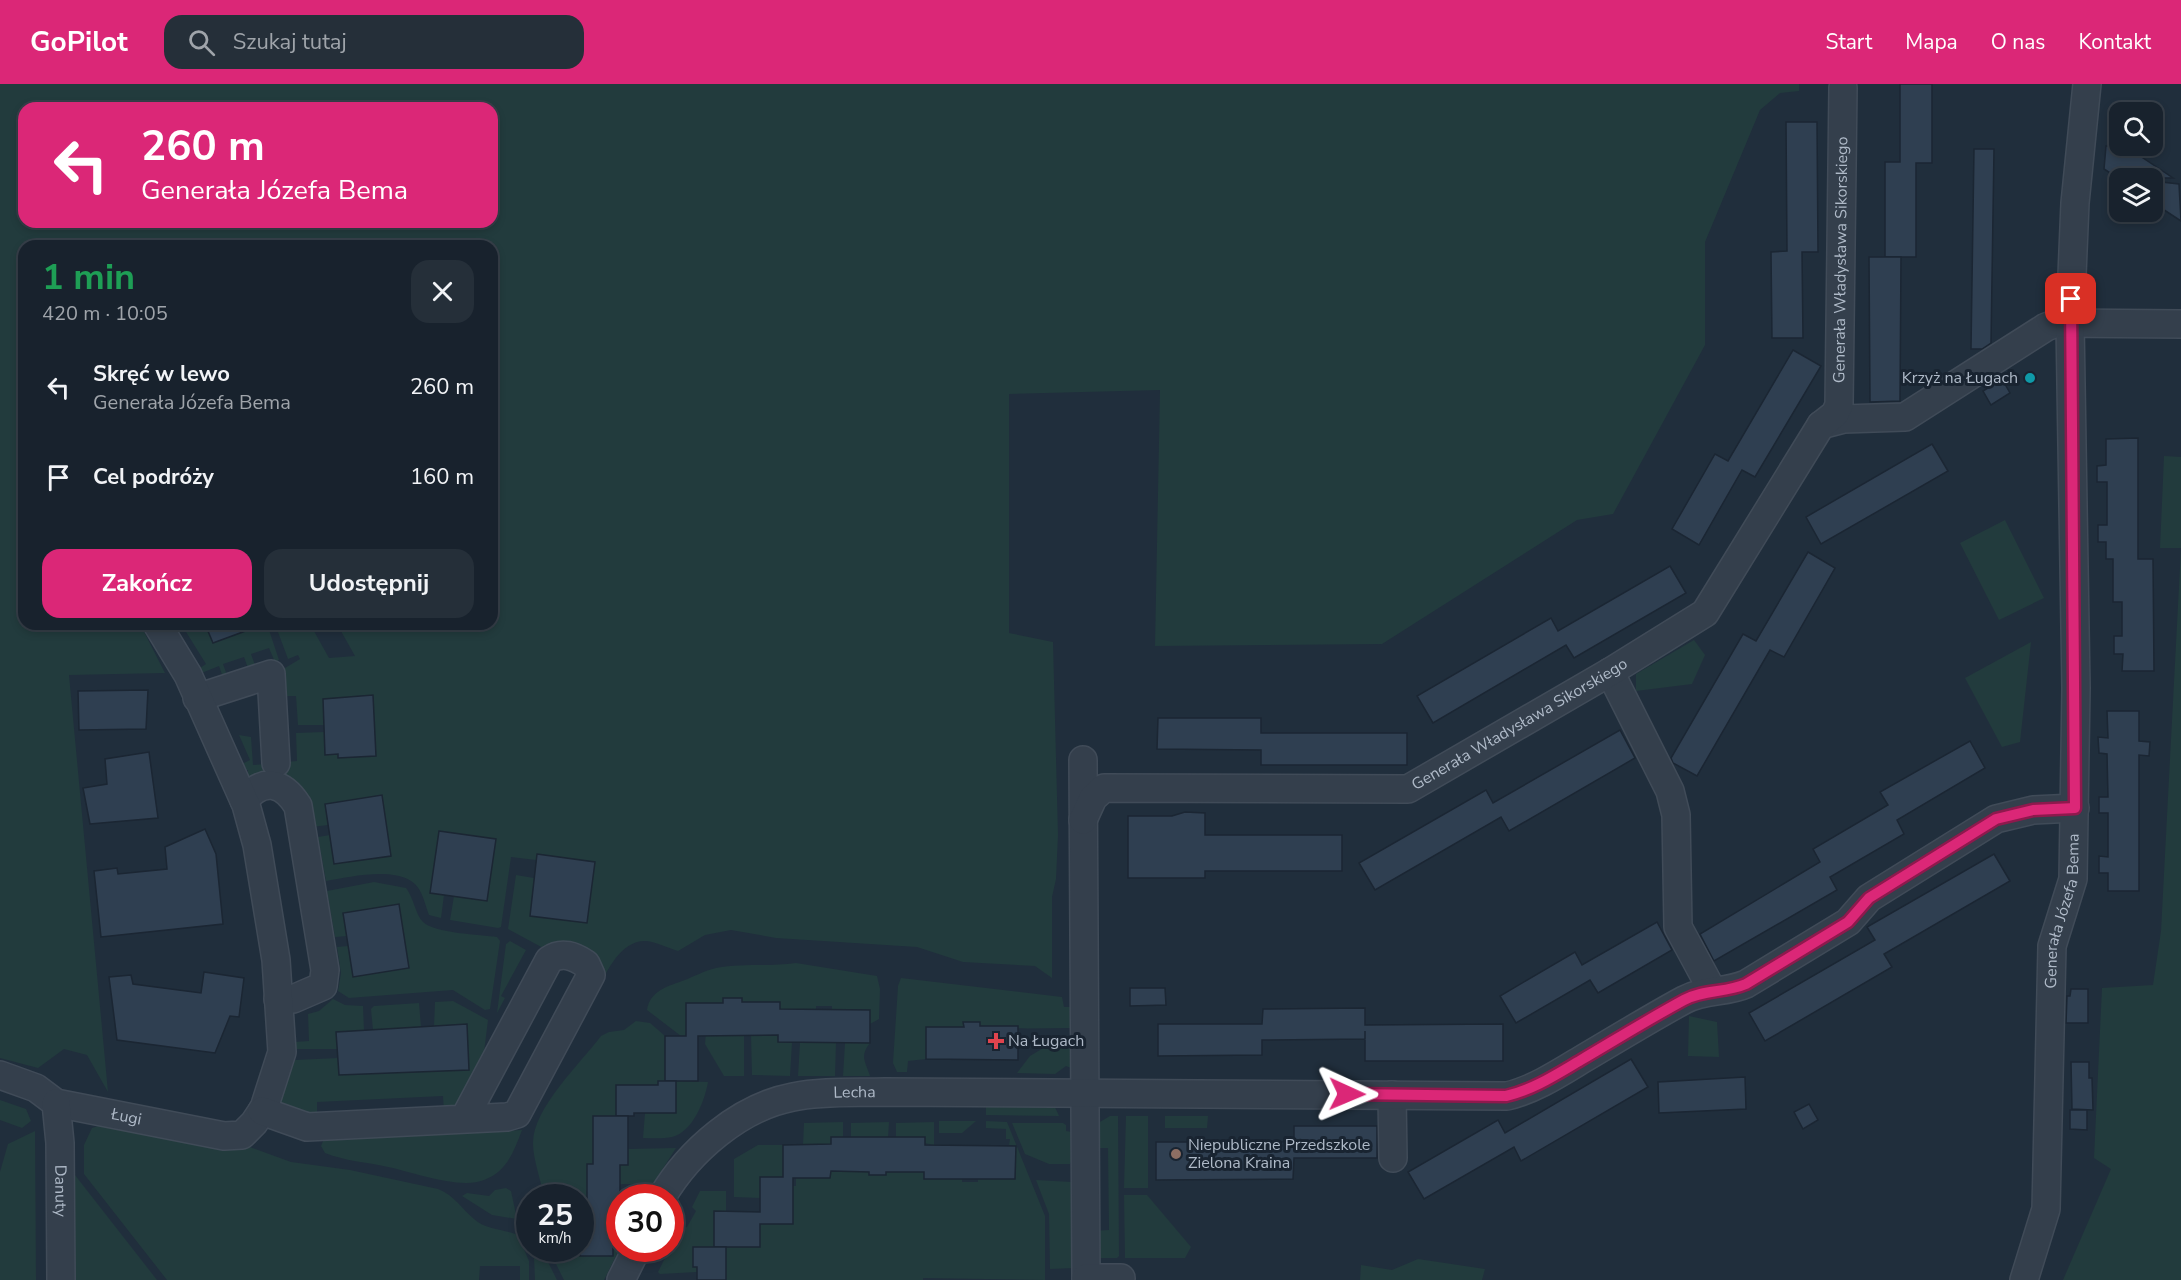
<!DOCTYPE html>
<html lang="pl">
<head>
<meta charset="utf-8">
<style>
	:root { --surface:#18222d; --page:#252f39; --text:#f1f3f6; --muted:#9fa4aa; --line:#363f49; --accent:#db2777 }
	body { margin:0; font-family:"Nunito Sans",sans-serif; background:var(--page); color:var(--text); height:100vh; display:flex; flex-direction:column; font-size:22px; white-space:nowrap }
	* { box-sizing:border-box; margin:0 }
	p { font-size:20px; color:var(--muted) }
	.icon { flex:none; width:33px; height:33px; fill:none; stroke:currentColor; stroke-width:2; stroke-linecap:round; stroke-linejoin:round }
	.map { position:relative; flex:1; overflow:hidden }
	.panel { position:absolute; left:18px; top:156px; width:480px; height:390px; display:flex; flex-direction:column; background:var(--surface); border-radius:18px; box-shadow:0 3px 9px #0003,0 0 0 2px var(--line) }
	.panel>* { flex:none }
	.banner { position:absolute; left:18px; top:18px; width:480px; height:126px; border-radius:18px; box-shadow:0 3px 9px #0003,0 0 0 2px var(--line); background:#db2777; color:#fff; overflow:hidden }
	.buttons { position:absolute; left:2109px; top:18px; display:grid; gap:12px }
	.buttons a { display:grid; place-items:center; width:54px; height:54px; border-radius:12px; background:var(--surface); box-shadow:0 3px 9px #0003,0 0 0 2px var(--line); font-size:30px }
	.speed { position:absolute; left:516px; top:1100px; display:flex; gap:12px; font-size:30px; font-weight:700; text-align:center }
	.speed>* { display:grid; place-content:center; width:78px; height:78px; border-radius:50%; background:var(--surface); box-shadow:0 3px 9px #0003,0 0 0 2px var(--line); line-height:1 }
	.speed small { font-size:15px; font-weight:400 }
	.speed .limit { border:9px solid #d22; background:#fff; color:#111 }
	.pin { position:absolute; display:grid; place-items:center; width:51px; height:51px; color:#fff; margin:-26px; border-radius:12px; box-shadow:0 3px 9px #0006 }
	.me { position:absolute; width:66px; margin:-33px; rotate:91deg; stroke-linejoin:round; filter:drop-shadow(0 0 4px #0008) }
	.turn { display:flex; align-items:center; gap:21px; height:126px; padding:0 24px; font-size:27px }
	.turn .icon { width:78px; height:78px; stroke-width:2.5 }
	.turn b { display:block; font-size:42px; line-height:51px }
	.round { display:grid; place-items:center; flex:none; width:63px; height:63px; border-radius:18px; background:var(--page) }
	.headline { display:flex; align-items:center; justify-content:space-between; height:102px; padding:0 24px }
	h1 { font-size:36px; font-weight:700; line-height:45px; color:#1e9e55 }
	.cta { display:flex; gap:12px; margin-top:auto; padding:12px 24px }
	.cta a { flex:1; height:69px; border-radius:18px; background:var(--accent); color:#fff; font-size:24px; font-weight:700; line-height:69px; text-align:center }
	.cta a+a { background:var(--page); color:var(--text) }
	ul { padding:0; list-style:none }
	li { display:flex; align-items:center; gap:18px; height:90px; padding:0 24px }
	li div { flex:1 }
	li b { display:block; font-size:22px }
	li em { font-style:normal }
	header { display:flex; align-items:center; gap:36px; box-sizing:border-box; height:84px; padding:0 30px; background:var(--accent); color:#fff }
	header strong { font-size:28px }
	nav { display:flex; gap:33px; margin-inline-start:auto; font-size:21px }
	.search { width:420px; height:54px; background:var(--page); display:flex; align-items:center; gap:15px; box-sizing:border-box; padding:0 21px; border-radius:18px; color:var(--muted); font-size:22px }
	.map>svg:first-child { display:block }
</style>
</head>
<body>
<header>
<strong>GoPilot</strong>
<div class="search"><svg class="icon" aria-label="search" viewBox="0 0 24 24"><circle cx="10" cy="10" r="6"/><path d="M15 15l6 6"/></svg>Szukaj tutaj</div>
<nav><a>Start</a><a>Mapa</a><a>O nas</a><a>Kontakt</a></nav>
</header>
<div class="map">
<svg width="2181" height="1196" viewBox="0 0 2181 1196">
	<rect width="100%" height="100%" fill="#202e3c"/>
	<g fill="#223b3d" fill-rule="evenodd">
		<path d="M0 0H1799V7L1780 9 1760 26 1705 158V261L1613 430 1577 436 1382 560 1155 562 1160 306 1009 310V549L1053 558 1058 751 1056 795 1052 813V894L1035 882 963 878 917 863 776 854 731 846 705 851 678 867C668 864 656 858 646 857 621 856 607 887 598 905L545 865 508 845 516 791 534 794 530 832 587 839 595 778 538 770 536 776 511 773 501 843 498 844 450 836 454 812 487 817 496 755 439 747 430 809 444 811 441 834 429 831C425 821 423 808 415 800 396 782 349 793 326 797L318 753 330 751 334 780 391 772 382 711 325 720 328 741 311 743 280 690 248 692V686H237L236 683 250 676 239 651 251 653 253 681 297 677 296 649 324 648 325 671 338 670V674L376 672 373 611 323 615 324 641H298L296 612H283L280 587 300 575 298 571 288 575 275 540H310L329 574 355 572 337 540H492V162H24V540H140L165 589 69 591 108 1008 87 971 64 965 38 984 0 974ZM24 24H492V138H24Z"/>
		<path d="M2164 372 2181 373V1196H2063L2111 1085 2094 1074 2102 904 2153 901 2161 847 2181 464H2160Z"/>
		<path d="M2005 436 2044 514 1999 536 1960 459Z"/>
		<path d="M173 540H205L213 559 267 540 279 576 275 578 269 564 251 570 256 584 249 587 244 573 223 580 228 594 224 596 219 582 199 590 194 588 206 580 183 543 171 551 166 544Z"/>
		<path d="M1694 556 1705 571 1692 600 1636 607V590Z"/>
		<path d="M2031 558 2020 658 2002 663 1965 594Z"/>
		<path d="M374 798 406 804C414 814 415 830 423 838 434 849 481 851 497 853L500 857 490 925 485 926 453 906 349 914 338 907 341 889 337 863 348 862 409 884 399 820 347 852 335 853 327 807Z"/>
		<path d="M510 857 526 866 501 912 505 914 497 929 506 860Z"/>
		<path d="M796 879 877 892 880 905 879 935 870 940V926L832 925V922H816V925H780L779 918H742L741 914H723V919H686V952H681L647 926C650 906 669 902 685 896 695 892 704 887 716 884 742 879 769 883 796 879Z"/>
		<path d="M901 894 1062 913 1064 923H1071L1072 942 1071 944C1035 944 998 947 964 938V943H927L926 975 908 977 907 988H897L893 979 898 902Z"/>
		<path d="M333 915 345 921 363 922 364 946 337 965H294V958L309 957 308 930 319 927Z"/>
		<path d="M453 917 488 936 483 976 459 1023 444 1028 443 1012 317 1018V1034L279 1020 295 976 338 974 467 940 434 942 435 918Z"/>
		<path d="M419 919 421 943 373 946 371 925 374 922Z"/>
		<path d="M1689 932 1717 938 1719 973 1688 972Z"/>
		<path d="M636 937 650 939 665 952V997H658V1001H616V1032L593 1033V1080H587V1127H581L580 1113H544C541 1096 533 1076 533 1059 533 1024 580 980 601 952L609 948 624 946Z"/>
		<path d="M706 948 712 952H744V992H724L705 960Z"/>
		<path d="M778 951V958L792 959 790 992 752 991 751 952Z"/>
		<path d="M836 958 835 992H798L800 959Z"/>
		<path d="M845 959H870C859 973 866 978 870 992H843Z"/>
		<path d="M1050 960 1072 963 1071 984 1066 982 1055 990 1017 989 1030 972Z"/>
		<path d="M676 997 708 998C705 1016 693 1048 672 1053 663 1055 652 1054 643 1054L645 1029H676Z"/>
		<path d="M0 1016 26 1025 31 1037 22 1044 0 1036Z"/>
		<path d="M986 1022 1055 1023 1059 1032 986 1031Z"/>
		<path d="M1110 1032H1118L1119 1172 1117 1174H1094L1093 1147 1109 1146 1108 1064H1100V1038Z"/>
		<path d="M1126 1032H1148V1104H1124Z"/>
		<path d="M1165 1032H1208L1207 1044H1165Z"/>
		<path d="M939 1037H976L962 1049H939Z"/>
		<path d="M986 1037 1007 1038 1045 1132V1196L923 1194V1196H726V1163H760V1140H793V1102H796V1094H830L831 1087 869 1088 870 1091H885L886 1088H924L962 1095V1098H978V1094L1015 1095 1016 1062 1009 1061 1010 1055H1006V1045L986 1044Z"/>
		<path d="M843 1038V1054H831V1060L803 1061 804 1039Z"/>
		<path d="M889 1038 888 1054H851V1039Z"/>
		<path d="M934 1038V1061L896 1053V1039Z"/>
		<path d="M1012 1039H1063L1066 1041V1047L1072 1048V1076L1070 1080H1049L1025 1070Z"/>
		<path d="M101 1041 236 1058 291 1078 350 1086 438 1105C455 1112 461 1124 474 1135 486 1146 504 1145 518 1151L529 1177V1196H520V1182H480L479 1196H167L84 1090V1061L92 1044Z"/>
		<path d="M522 1046C514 1067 507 1088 484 1096 460 1106 413 1088 388 1083 366 1078 345 1077 325 1069L321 1062 324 1055Z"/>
		<path d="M35 1047 36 1196H0V1088L8 1060Z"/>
		<path d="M758 1061H783V1093H760V1114L734 1113V1075Z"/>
		<path d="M676 1064 653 1100H620V1081L628 1065Z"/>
		<path d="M71 1086 157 1196H70Z"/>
		<path d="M1036 1096 1072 1098 1074 1184 1050 1185 1049 1130Z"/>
		<path d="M506 1104 511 1107 517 1135 492 1131 462 1112 467 1109 489 1112 495 1106Z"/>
		<path d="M700 1107H726V1128L714 1163H693L697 1188 660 1190 658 1188 680 1144 687 1143 696 1127 692 1123Z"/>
		<path d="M1124 1111H1147L1191 1163 1185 1174H1125Z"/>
		<path d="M613 1153 619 1154 620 1164 604 1196H564L548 1164H580L581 1172H612Z"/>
		<path d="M537 1171 545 1172 557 1196H535L534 1173Z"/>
		<path d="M1418 1175 1485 1185 1482 1196H1360L1361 1181 1392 1186Z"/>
	</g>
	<g fill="#2f3f51" stroke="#1b2633" stroke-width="1.5">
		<path d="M1900 0H1932V79H1916V173H1885V78H1900Z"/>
		<path d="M1786 38H1817L1818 168H1802L1803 254H1772L1771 168 1787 167Z"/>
		<path d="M2106 62H2125L2173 94H2118L2104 85Z"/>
		<path d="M1974 65H1994L1991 259 1982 265H1971Z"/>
		<path d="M2152 97 2179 100 2181 137 2152 118Z"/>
		<path d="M1869 173H1901L1900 317 1870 318Z"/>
		<path d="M1793 266 1821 282 1755 393 1742 386 1699 461 1672 445 1715 370 1728 377Z"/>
		<path d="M2002 295 2010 309 1991 321 1983 307Z"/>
		<path d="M2138 354V475H2153L2154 587H2122L2123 570H2114V552H2122V518H2113V475H2106V458H2098V441H2107V398H2097V382L2106 381V355Z"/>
		<path d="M1932 360 1948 387 1821 460 1806 433Z"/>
		<path d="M1808 468 1835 484 1784 573 1770 566 1697 692 1673 679 1671 674 1743 550 1756 557Z"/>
		<path d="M1670 482 1686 509 1574 574 1566 561 1433 639 1417 612 1551 534 1558 547Z"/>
		<path d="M205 540H259V542L213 559Z"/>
		<path d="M148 606 146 645 79 646 78 607Z"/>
		<path d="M373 611 376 672 338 674V670L325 671 323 615Z"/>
		<path d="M2107 627H2139V657L2150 658 2149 672 2139 671V807H2108V789H2099V772L2108 773V729H2099V713H2108L2107 670 2099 669 2098 653 2108 654Z"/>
		<path d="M1158 634H1261V649H1407V681H1261V666L1157 665Z"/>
		<path d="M1620 646 1635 674 1509 747 1501 733 1375 806 1359 779 1486 706 1493 719Z"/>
		<path d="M1970 657 1985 684 1897 736 1904 750 1830 793 1837 806 1714 877 1700 850 1820 778 1813 765 1888 721 1880 708Z"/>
		<path d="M149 668 158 734 90 740 83 704 107 700 105 675Z"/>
		<path d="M382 711 391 772 334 780 325 720Z"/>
		<path d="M1185 728 1205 729V751H1342V787H1205V794H1128V732H1172Z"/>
		<path d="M205 745 216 770 223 840 101 853 94 787 117 784 118 790 167 785 165 763Z"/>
		<path d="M439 747 496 755 487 817 430 809Z"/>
		<path d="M537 770 595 778 587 839 530 832Z"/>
		<path d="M1994 770 2010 797 1884 870 1892 883 1765 957 1749 929 1875 856 1867 843Z"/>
		<path d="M399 820 409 884 353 893 343 829Z"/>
		<path d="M1657 838 1672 866 1598 909 1590 896 1516 939 1500 912 1575 868 1582 881Z"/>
		<path d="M204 888 244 894 239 933 230 932 215 969 117 956 109 893 131 891 133 900 201 909Z"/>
		<path d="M1130 904H1165L1166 921 1130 922Z"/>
		<path d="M2071 905H2088V939H2066L2067 912H2070Z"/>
		<path d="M723 914H742V918H780V925L870 926V959L778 958V951L698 952V997H665V952H686V919H723Z"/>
		<path d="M1365 924V941L1503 940V977H1365V947V955L1262 956V971L1158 972V940H1262L1263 925Z"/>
		<path d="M963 938H980V942H1018V976L926 975V943H964Z"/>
		<path d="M467 940 469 986 339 991 336 948Z"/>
		<path d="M1631 975 1648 1003 1521 1077 1514 1063 1424 1115 1408 1088 1498 1036 1505 1049Z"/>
		<path d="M2071 978H2089V994H2092L2093 1026 2072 1025Z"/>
		<path d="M1745 993 1746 1025 1659 1029 1658 998Z"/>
		<path d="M658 997H676V1029H634V1032H616V1001H658Z"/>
		<path d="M1809 1020 1818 1036 1803 1045 1794 1028Z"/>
		<path d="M2070 1026H2087V1046L2070 1045Z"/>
		<path d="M593 1032H628V1081H620V1127H613V1172H580V1127H587V1080H593Z"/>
		<path d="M1294 1042H1377V1074H1294L1293 1095 1156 1096V1058H1294Z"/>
		<path d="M831 1053H925V1061L1016 1062 1015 1095H924V1088H886V1091H869V1088L831 1087 830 1094H793V1140H760V1163H714V1127L760 1128V1093H783V1061L831 1060Z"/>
		<path d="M693 1163H726V1196H697V1183H693Z"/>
	</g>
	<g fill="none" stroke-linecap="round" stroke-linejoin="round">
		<defs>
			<g id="minor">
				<path d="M1821 341 1844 335 1905 333 2046 243 2057 239 2181 240"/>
				<path d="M1610 588 1670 707 1676 731 1678 843 1712 906"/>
				<path d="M197 614 271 590 276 679"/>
				<path d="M1083 676 1086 1196"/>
				<path d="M244 716C264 693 283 698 298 722L325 886 323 902 293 915H278"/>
				<path id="s1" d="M1083 736 1093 714 1104 704 1408 705 1610 588 1705 529 1821 341 1835 330 1839 321 1843 4"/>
				<path id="s2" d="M0 991 36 1004 56 1019 224 1052 242 1051 254 1039 264 1024 282 968 276 876 257 761 246 721 188 591 157 540"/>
				<path d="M1392 1011 1393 1074"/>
				<path id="s3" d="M56 1019 60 1059 61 1196"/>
				<path d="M262 1027 307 1043 507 1033 517 1030 591 891 586 880C574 872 562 867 549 876L464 1035"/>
				<path id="s4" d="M662 1113C689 1067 740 1023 793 1013 823 1007 855 1009 885 1008L1507 1012C1533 1006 1558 990 1581 976 1615 956 1649 935 1684 916 1704 905 1726 909 1746 900L1848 838 1869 814 1996 735 2033 726 2075 724"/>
				<path d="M1086 1194H1121"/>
				<path d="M621 1196 637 1164"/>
				<path id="s5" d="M2024 1196 2046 1125 2052 862 2073 795 2076 604 2070 239 2075 119 2087 0"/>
			</g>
		</defs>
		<use href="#minor" stroke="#404b58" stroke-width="30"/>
		<use href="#minor" stroke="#343f4c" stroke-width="27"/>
	</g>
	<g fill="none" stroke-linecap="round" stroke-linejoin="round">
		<defs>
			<path id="route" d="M1347 1010 1506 1012C1533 1006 1557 990 1581 976 1615 956 1649 935 1684 916 1704 905 1726 909 1746 900L1848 838 1869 814 1996 735 2033 726 2075 724 2071 215"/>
		</defs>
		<use href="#route" stroke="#8e194d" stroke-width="15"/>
		<use href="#route" stroke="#db2777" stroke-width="10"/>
	</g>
	<circle fill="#0f9aa8" stroke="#192431" stroke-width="2" cx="2030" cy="294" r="6"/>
	<path fill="#e0444e" stroke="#192431" stroke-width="2" d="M993 948h6v6h6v6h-6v6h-6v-6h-6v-6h6z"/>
	<circle fill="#8d6e63" stroke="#192431" stroke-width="2" cx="1176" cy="1070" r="6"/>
	<g text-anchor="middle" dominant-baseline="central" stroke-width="6" stroke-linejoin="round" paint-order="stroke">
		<g font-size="16" fill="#afbac8" stroke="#192431">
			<text stroke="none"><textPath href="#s1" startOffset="1082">Generała Władysława Sikorskiego</textPath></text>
			<text stroke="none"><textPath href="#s1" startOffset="472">Generała Władysława Sikorskiego</textPath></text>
			<text stroke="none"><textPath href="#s5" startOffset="374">Generała Józefa Bema</textPath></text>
			<text stroke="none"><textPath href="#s4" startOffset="231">Lecha</textPath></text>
			<text stroke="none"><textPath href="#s2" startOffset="135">Ługi</textPath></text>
			<text stroke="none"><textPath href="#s3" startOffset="88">Danuty</textPath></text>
		</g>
		<g font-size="16" fill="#afbac8" stroke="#192431" text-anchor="start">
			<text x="2018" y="294" text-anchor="end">Krzyż na Ługach</text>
			<text x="1008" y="957">Na Ługach</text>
			<text x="1188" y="1061">Niepubliczne Przedszkole<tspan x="1188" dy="18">Zielona Kraina</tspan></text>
		</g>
	</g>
</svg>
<div class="buttons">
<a><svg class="icon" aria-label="search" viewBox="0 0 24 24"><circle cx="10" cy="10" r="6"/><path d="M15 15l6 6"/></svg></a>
<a><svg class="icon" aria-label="layers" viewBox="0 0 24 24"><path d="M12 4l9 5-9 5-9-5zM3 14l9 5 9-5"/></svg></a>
</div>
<div class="speed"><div>25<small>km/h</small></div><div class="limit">30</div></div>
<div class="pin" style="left:2071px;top:215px;background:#d93025"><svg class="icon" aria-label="arrive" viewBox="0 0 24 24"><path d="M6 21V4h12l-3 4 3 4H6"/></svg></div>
<svg class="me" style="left:1347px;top:1010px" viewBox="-20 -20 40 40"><path d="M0-17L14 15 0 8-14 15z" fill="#db2777" stroke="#fff" stroke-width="4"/></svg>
<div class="banner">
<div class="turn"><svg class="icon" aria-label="left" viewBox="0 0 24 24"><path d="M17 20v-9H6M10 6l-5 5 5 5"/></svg><div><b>260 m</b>Generała Józefa Bema</div></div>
</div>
<section class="panel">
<div class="headline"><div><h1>1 min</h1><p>420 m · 10:05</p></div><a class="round"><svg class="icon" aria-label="close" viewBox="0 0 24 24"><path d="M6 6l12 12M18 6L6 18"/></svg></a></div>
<ul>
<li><svg class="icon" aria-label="left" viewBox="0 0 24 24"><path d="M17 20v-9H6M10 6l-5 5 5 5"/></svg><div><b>Skręć w lewo</b><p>Generała Józefa Bema</p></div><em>260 m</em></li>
<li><svg class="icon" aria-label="arrive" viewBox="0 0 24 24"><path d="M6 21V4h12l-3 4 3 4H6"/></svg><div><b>Cel podróży</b></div><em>160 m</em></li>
</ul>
<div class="cta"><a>Zakończ</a><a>Udostępnij</a></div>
</section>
</div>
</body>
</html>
